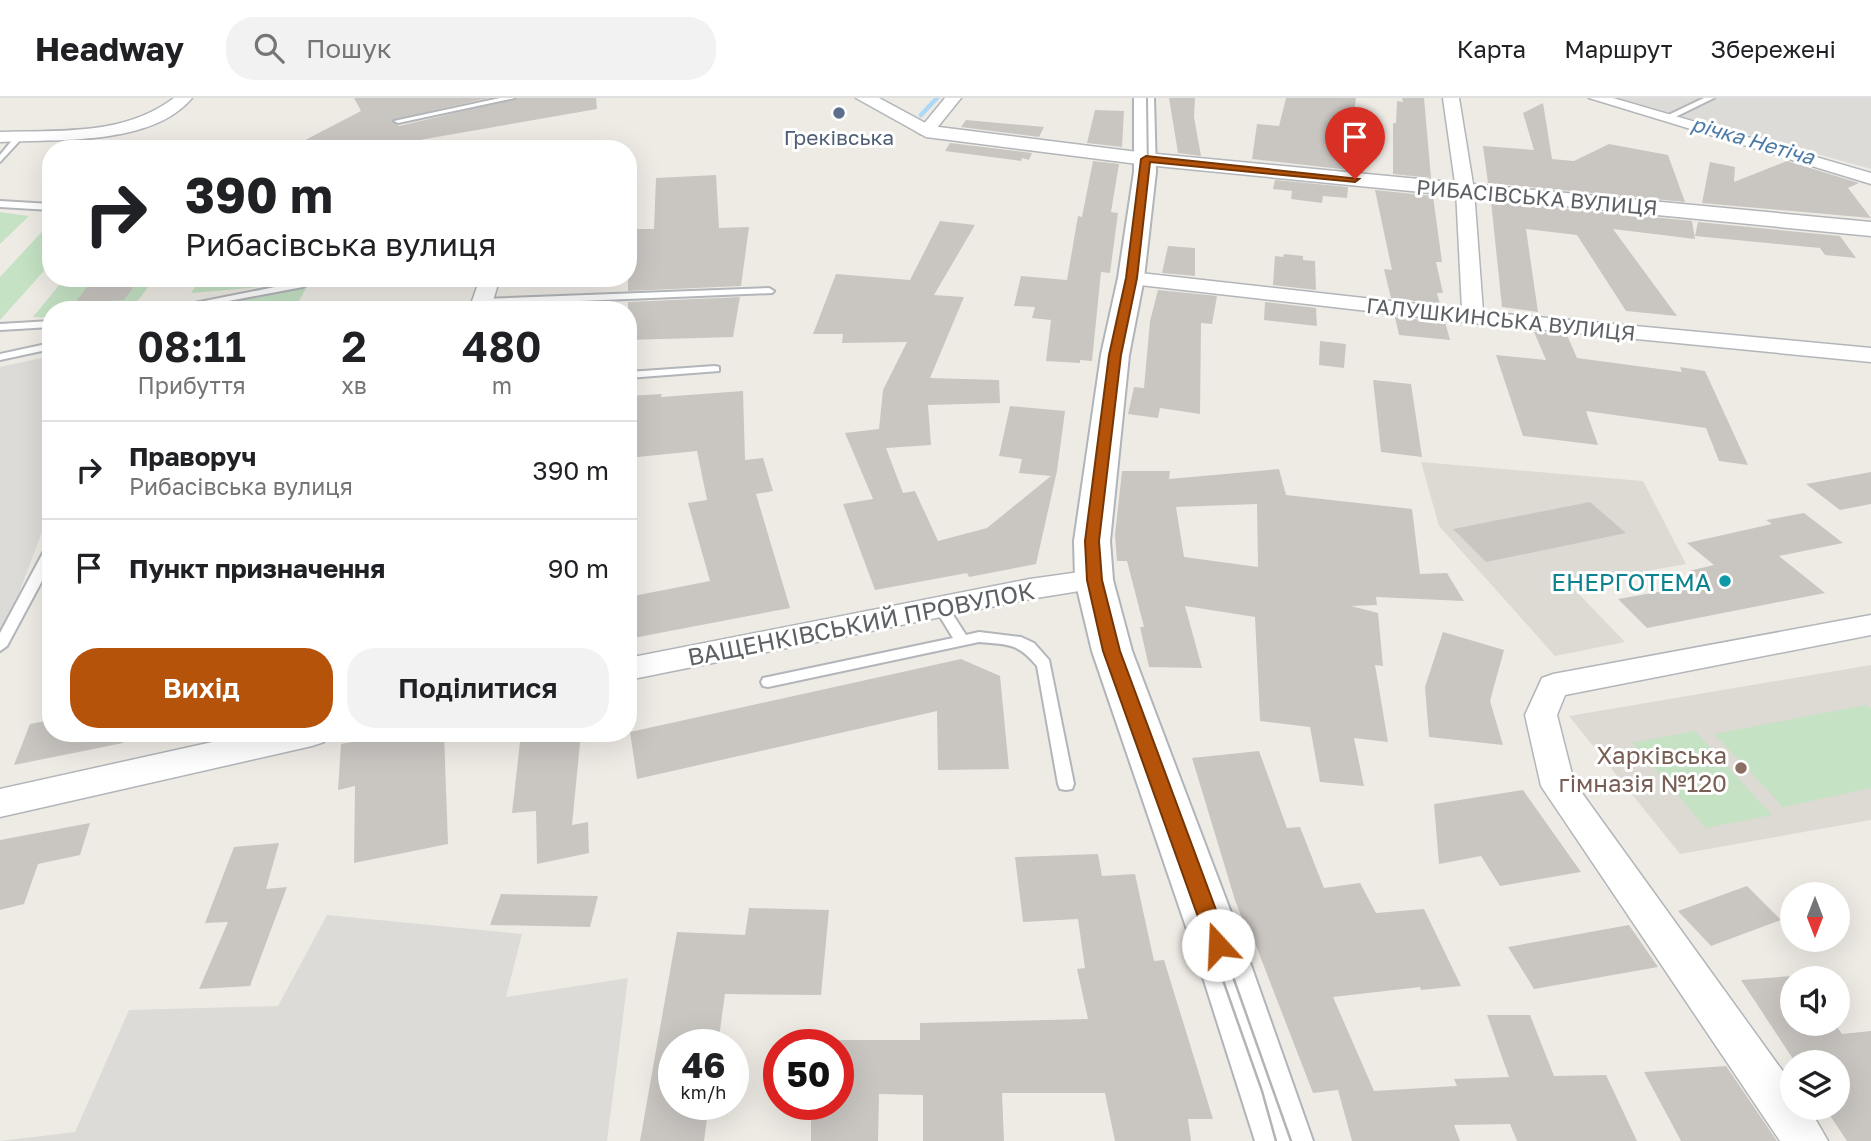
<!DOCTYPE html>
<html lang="uk">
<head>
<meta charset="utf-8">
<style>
	:root { --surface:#fff; --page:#f2f2f2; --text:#202124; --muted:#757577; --line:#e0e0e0; --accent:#b45309 }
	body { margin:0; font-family:"Golos Text",sans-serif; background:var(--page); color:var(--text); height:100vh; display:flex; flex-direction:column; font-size:26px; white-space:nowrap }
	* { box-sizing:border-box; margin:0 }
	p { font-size:23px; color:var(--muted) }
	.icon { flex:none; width:38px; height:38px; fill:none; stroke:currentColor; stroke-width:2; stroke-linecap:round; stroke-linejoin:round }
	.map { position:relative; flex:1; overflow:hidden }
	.side { position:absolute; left:42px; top:203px; width:595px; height:441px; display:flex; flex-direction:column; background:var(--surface); border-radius:28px; box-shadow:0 7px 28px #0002 }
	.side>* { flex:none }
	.top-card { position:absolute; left:42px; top:42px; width:595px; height:147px; border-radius:28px; box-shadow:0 7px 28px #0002; background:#fff; color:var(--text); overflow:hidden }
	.needle { width:46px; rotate:180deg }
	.tools { position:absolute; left:1780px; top:784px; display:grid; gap:14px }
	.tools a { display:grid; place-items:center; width:70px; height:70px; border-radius:50%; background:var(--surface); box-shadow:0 7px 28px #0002; font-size:35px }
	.speed { position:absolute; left:658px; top:931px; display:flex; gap:14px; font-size:35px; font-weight:700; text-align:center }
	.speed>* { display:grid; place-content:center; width:91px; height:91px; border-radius:50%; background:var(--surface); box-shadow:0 7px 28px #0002; line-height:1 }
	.speed small { font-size:18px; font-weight:400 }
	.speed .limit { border:10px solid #d22; background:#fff; color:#111 }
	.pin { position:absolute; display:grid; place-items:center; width:60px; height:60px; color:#fff; margin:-72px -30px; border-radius:50% 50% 50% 0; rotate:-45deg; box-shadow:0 0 7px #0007 }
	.pin .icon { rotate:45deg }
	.me { position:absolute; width:77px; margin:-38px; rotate:340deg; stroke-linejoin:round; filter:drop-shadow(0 0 5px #0008) }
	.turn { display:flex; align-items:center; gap:24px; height:147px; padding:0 28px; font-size:32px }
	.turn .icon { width:91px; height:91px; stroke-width:2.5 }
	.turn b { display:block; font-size:49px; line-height:60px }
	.eta { display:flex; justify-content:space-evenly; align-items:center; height:119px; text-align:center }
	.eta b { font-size:42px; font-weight:600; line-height:49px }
	.button { display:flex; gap:14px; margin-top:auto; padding:14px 28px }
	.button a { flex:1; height:80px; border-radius:28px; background:var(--accent); color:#fff; font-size:28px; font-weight:600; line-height:80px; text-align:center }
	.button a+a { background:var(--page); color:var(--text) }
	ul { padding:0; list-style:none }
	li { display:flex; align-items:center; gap:21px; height:98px; padding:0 28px; border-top:2px solid var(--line) }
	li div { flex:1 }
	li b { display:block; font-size:26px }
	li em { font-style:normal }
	header { display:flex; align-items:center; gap:42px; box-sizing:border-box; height:98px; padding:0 35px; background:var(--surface); border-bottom:2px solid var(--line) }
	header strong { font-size:33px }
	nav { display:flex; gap:38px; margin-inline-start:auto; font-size:24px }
	.search { width:490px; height:63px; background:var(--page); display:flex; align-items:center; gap:18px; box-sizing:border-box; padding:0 24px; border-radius:28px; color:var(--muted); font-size:26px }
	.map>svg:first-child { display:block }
</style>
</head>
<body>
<header>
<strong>Headway</strong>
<div class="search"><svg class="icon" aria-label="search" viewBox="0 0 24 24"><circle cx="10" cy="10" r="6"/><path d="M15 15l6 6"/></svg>Пошук</div>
<nav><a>Карта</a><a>Маршрут</a><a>Збережені</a></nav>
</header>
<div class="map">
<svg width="1871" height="1043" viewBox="0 0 1871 1043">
	<rect width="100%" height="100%" fill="#eeebe5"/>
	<g fill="#dddbd7">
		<path d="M1616 0H1871V71Z"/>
		<path d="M51 258V410L17 500 0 532V269Z"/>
		<path d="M327 817 522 836 506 899 628 880 607 1043H0L75 1034 129 912 278 908Z"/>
	</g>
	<g fill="#dddad4">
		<path d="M1421 364 1643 383 1686 466 1570 487 1625 544 1555 558 1439 428Z"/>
		<path d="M1871 567V722L1680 756 1569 618Z"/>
	</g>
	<g fill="#c5e2c4">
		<path d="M0 114 29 118 0 146Z"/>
		<path d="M51 124V165L0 222V179Z"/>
		<path d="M65 180H155L133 209 127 212H51V220L33 219Z"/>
		<path d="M201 180H300L273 188 191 195Z"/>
		<path d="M306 190 294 212H211L210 205Z"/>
		<path d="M1866 607 1871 611V690L1783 709 1714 636Z"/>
		<path d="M1695 633 1772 717 1706 730 1632 645Z"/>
	</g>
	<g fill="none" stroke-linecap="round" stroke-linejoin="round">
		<path stroke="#add8f6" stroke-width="4.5" d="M921 17 937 0"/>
	</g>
	<g fill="#c9c6c2" fill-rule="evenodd">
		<path d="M354 0H488L392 22 399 28 518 0H596L597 11 368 51H288L361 13Z"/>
		<path d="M1169 0H1195L1194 19 1201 58 1178 55Z"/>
		<path d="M1286 0H1356L1353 20 1357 21 1350 72 1252 61 1257 26 1279 28Z"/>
		<path d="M1402 0H1424L1431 80 1393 76V25H1396L1397 3 1403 4Z"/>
		<path d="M1543 5 1552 61 1574 63 1609 46 1668 57 1685 104 1488 85 1483 48 1534 52 1523 15Z"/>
		<path d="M1095 12 1124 13 1122 49 1087 45Z"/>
		<path d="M966 22 1044 29 1039 39 961 29Z"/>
		<path d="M950 45 1032 55 1029 62 1022 60 1021 63 945 53Z"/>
		<path d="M1093 63 1119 66 1111 114 1118 115 1110 175 1101 174 1092 263 1080 262V265L1046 263 1051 222 1032 220 1035 209 1014 208 1021 178 1067 182 1078 118 1082 119Z"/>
		<path d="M1787 63 1859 85 1848 90 1871 120 1702 105 1710 64 1735 69 1734 84Z"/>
		<path d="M716 77 719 130 749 129 741 188 628 193V131H654L656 80Z"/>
		<path d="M1275 82 1348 89 1347 100 1323 98 1322 105 1291 101 1292 93 1273 91Z"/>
		<path d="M1375 92 1433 98 1442 164H1436L1443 195H1437L1440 206 1391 200 1384 171 1392 172Z"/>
		<path d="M1491 103 1692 123 1695 141 1613 131 1677 218 1626 213 1577 137 1526 131 1538 214 1502 209Z"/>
		<path d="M940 123 975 127 934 197 964 199 930 280 999 282 1000 305 928 307 931 347 886 350 903 395 915 393 938 443 987 430 1051 378 1019 375 1022 361 999 358 1010 308 1065 313 1057 373 1036 466 969 479 967 475 875 492 843 406 873 401 845 335 879 331 883 292 907 244 842 245 843 236H813L836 176 910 182Z"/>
		<path d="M1698 124 1840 138 1856 160 1825 157 1820 150 1695 138Z"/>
		<path d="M1168 148 1195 150V178L1162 175Z"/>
		<path d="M1284 156 1303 158V162L1315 163 1316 192 1273 187 1275 158 1283 159Z"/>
		<path d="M94 180H140L124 202 74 206Z"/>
		<path d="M1158 192 1217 198 1212 226 1201 225 1200 316 1160 310 1158 320 1128 316 1134 289 1144 290 1150 223Z"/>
		<path d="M740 199 733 239 628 242V204Z"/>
		<path d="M1265 204 1316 210 1317 228 1264 222Z"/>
		<path d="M1395 219 1445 224 1450 242 1399 237Z"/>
		<path d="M1534 234 1567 237 1577 260 1682 274 1680 269 1705 273 1748 367 1719 363 1706 330 1586 313 1598 347 1523 338 1496 257 1546 262Z"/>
		<path d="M1320 243 1346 246 1344 270 1319 267Z"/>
		<path d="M1373 282 1411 286 1422 359 1381 354Z"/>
		<path d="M743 293 745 362 763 360 773 393 756 396 790 510 628 541V499L710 483 688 405 707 402 697 353 628 360V298L662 296 661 299Z"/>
		<path d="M1279 371 1286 397 1412 411 1420 476 1447 475 1464 503 1376 499 1377 507 1351 508 1378 515 1383 568 1375 567 1388 644 1354 640 1364 688 1320 684 1310 629 1260 623 1255 519 1185 508 1202 570 1149 569 1140 529H1144L1127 463H1117L1115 437 1122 373H1170L1169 381ZM1257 406 1258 469 1184 459 1176 409Z"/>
		<path d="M1871 374V406L1840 412 1806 386Z"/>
		<path d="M1590 404 1626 435 1486 464 1453 431Z"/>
		<path d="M1804 415 1843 445 1779 458 1825 495 1647 530 1618 501 1704 486 1689 473 1714 467 1687 445 1772 426 1766 422Z"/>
		<path d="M1443 534 1504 552 1490 603 1503 647 1429 639 1425 589Z"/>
		<path d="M961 561 1000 578 1009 671 938 672 937 613 637 681 630 634Z"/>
		<path d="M51 622V635H122L123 645 14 667 30 626Z"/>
		<path d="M399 635H444L448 746 354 765 355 688 338 692 341 646Z"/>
		<path d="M521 635H581L572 727 588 724 589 755 537 766 536 713 512 715Z"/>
		<path d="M1259 653 1287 730 1300 729 1324 790 1360 785 1376 815 1424 811 1461 888 1421 892 1420 889 1333 899 1374 993 1457 988 1454 981 1509 979 1487 917H1530L1554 978 1606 977 1637 1043H1517L1510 1026 1454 1027 1460 1043H1352L1338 992 1313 995 1253 840 1250 841 1235 802 1192 660Z"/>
		<path d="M1523 692 1581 774 1500 788 1481 758 1439 766 1434 706Z"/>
		<path d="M90 725 80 757 38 766 24 806 0 812V742Z"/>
		<path d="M279 745 266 791 287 789 250 888 199 891 228 824 205 825 234 749Z"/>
		<path d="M1098 756 1102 778 1135 776 1154 863 1164 862 1213 1021H1188L1191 1043H1115L1105 995H1002L1004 1043H923V997L879 996 878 1043H811V1006H838V942H920V925L1088 921 1077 871 1085 870 1078 821 1023 824 1015 759Z"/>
		<path d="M1747 788 1781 822 1711 848 1678 813Z"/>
		<path d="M501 796 547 797 598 798 590 829 490 827Z"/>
		<path d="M749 810 829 812 821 897 725 896 718 947H674V1006H709L704 1043H640L677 834 745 837Z"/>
		<path d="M1629 827 1658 869 1534 891 1508 849Z"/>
		<path d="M1792 878V926H1835L1842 936 1871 933V1043H1847L1825 1010H1838V964H1795L1741 882Z"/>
		<path d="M1726 968 1777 1043H1681L1644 974Z"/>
	</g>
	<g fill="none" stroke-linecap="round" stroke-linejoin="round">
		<defs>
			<g id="service">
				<path d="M500 0H515L398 25 394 23Z"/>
				<path d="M1704 0H1714L1669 22 1662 20Z"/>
				<path d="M18 35 25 37 0 64V57Z"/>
				<path d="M0 103 51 106V112L0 109Z"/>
				<path d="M307 180H320L303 189 181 212H159L300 184Z"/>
				<path d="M769 190 774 193 772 195 483 207 478 204 483 201Z"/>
				<path d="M51 223V229L0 232V226Z"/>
				<path d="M51 245V251L0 262V256Z"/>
				<path d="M715 268 719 269V273L628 280V274Z"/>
				<path d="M51 449V466L7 548 0 553V535L44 453Z"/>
				<path d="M941 504 946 506 966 537 979 534 1021 539 1034 545 1049 562 1074 686 1072 691 1066 692 1060 691 1058 686 1037 568C1017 544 1008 547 979 544L768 589 763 588 761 584 763 580 768 579 953 540 934 509Z"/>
			</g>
			<g id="minor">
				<path d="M174 0H192C152 48 57 41 0 44V34C60 32 124 38 174 0Z"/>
				<path d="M945 0H961L932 36H920L918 33Z"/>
				<path d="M1443 0H1459L1474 92 1483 214 1871 250V264L1473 225 1131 186 1121 180 1131 174 1462 211 1456 92Z"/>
				<path d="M1589 0H1613L1871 75V86Z"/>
				<path d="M480 180H500L490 212H469Z"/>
				<path d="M1094 472 1104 475 1108 482 1104 489 1030 501 628 582V560L1030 481Z"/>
				<path d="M1871 517V537L1565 597 1557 617 1574 684 1792 986V1010H1809L1828 1043H1780L1541 688 1525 617 1542 580 1553 576Z"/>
				<path d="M253 635H328L324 644 312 648 0 719V691Z"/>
			</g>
			<path id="tertiary" d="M856 0H879L931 28 1146 55 1871 124V138L1146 67 926 39Z"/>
			<path id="secondary" d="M1134 0H1154L1156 74 1144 180 1129 257 1110 443 1113 482 1132 553 1252 870 1313 1043H1255L1200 870 1092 553 1075 482 1074 443 1101 257 1118 180 1134 74Z"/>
		</defs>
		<use href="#service" stroke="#b2b5b9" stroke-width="4"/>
		<use href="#minor" stroke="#b2b5b9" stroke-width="3"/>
		<use href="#tertiary" stroke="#b2b5b9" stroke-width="3"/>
		<use href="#secondary" stroke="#b1b4b8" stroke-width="4"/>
		<use href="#service" fill="#fff" fill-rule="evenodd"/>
		<use href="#minor" fill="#fff" fill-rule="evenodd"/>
		<use href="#tertiary" fill="#fff" fill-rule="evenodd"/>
		<use href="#secondary" fill="#fff" fill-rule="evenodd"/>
		<g stroke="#b3b4b4" stroke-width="2">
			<path d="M1147 0 1148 75 1135 180 1119 257 1097 444 1099 482 1117 553 1160 671"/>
			<path d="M1126 606 1149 671"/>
		</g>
		<g stroke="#b3b4b4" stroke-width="2.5">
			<path d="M1148 669 1262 993 1276 1043"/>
			<path d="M1159 669 1291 1043"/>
		</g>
	</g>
	<path fill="#b45309" stroke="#753606" stroke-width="2" d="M1146 58 1359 81 1355 84 1150 64 1137 180 1121 257 1099 443 1102 482 1120 553 1229 847 1226 854 1218 857 1211 854 1208 847 1103 553 1087 482 1085 443 1109 257 1126 180 1141 61Z"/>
	<circle fill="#5c6f8a" stroke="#fff" stroke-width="2.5" cx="839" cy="15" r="7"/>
	<circle fill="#0f9aa8" stroke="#fff" stroke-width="2.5" cx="1725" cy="483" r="7"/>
	<circle fill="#8d6e63" stroke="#fff" stroke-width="2.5" cx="1741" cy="670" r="7"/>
	<g text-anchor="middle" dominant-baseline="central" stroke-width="6" stroke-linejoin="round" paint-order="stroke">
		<g font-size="21" fill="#4e5e75" stroke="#fff">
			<text x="839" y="39">Греківська</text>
		</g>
		<g font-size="21" font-style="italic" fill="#4c7aa6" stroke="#fff">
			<text transform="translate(1753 42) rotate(16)">річка Нетіча</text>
		</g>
		<g font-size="21" fill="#5d6064" stroke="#fff">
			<text transform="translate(1537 99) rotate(5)">РИБАСІВСЬКА ВУЛИЦЯ</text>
			<text transform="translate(1501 221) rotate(6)">ГАЛУШКИНСЬКА ВУЛИЦЯ</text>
		</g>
		<g font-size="24" fill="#0d838f" stroke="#fff" text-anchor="end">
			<text x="1711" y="483">ЕНЕРГОТЕМА</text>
		</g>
		<g font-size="24" fill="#5d6064" stroke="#fff">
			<text transform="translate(861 525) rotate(-11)">ВАЩЕНКІВСЬКИЙ ПРОВУЛОК</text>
		</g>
		<g font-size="24" fill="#785e54" stroke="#fff" text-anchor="end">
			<text x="1727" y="656">Харківська<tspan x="1727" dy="28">гімназія №120</tspan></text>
		</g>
	</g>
</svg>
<div class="tools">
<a><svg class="needle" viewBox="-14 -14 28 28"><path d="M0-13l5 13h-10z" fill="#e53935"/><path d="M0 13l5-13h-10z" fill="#757577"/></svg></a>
<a><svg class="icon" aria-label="sound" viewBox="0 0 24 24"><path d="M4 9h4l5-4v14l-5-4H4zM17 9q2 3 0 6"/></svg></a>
<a><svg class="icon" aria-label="layers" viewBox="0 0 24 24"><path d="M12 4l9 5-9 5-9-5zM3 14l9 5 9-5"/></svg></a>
</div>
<div class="speed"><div>46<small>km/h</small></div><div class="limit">50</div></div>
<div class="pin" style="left:1355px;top:81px;background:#d93025"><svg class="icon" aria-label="arrive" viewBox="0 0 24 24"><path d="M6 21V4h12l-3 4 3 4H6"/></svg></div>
<svg class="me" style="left:1218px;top:847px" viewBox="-20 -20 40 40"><circle r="19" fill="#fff"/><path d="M0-13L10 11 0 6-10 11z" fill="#b45309"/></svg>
<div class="top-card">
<div class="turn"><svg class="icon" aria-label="right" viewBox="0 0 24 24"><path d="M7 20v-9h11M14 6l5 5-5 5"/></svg><div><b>390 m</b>Рибасівська вулиця</div></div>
</div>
<section class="side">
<div class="eta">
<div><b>08:11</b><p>Прибуття</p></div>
<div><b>2</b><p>хв</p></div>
<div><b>480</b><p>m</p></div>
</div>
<ul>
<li><svg class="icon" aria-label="right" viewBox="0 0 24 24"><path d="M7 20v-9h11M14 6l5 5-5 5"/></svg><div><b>Праворуч</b><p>Рибасівська вулиця</p></div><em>390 m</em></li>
<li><svg class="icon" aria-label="arrive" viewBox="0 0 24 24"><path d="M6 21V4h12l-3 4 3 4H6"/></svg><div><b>Пункт призначення</b></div><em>90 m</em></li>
</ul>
<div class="button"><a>Вихід</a><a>Поділитися</a></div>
</section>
</div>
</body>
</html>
